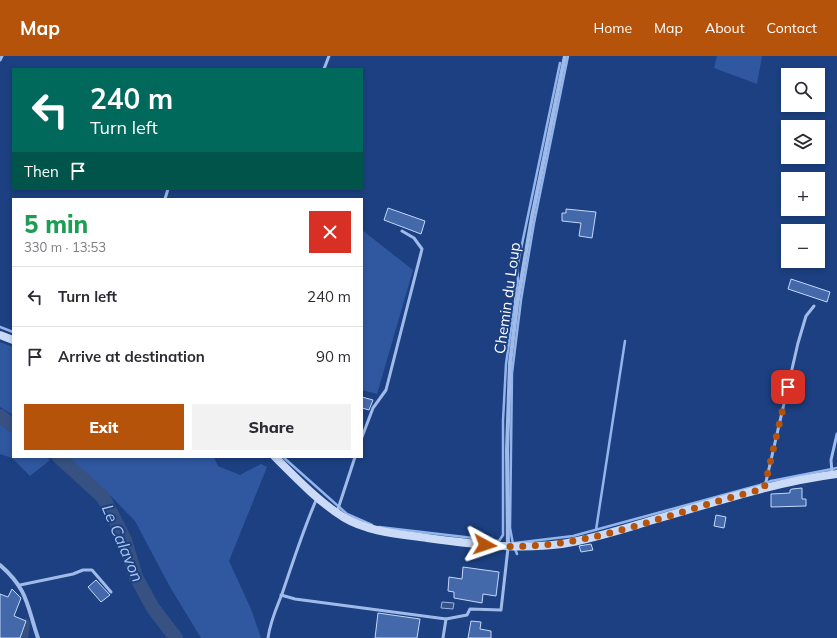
<!DOCTYPE html>
<html lang="en">
<head>
<meta charset="utf-8">
<style>
	:root { --surface:#fff; --page:#f2f2f3; --text:#2b2b33; --muted:#7c7c81; --line:#e1e1e2; --accent:#b45309 }
	body { margin:0; font-family:Mulish,sans-serif; background:var(--page); color:var(--text); height:100vh; display:flex; flex-direction:column; font-size:15px; white-space:nowrap }
	* { box-sizing:border-box; margin:0 }
	p { font-size:13px; color:var(--muted) }
	.icon { flex:none; width:22px; height:22px; fill:none; stroke:currentColor; stroke-width:2; stroke-linecap:round; stroke-linejoin:round }
	.map { position:relative; flex:1; overflow:hidden }
	.side { position:absolute; left:12px; top:142px; width:351px; height:260px; display:flex; flex-direction:column; background:var(--surface); border-radius:0px; box-shadow:0 2px 6px #0003 }
	.side>* { flex:none }
	.top-card { position:absolute; left:12px; top:12px; width:351px; height:122px; border-radius:0px; box-shadow:0 2px 6px #0003; background:#00695c; color:#fff; overflow:hidden }
	.buttons { position:absolute; left:781px; top:12px; display:grid; gap:8px }
	.buttons a { display:grid; place-items:center; width:44px; height:44px; border-radius:0px; background:var(--surface); box-shadow:0 2px 6px #0003; font-size:20px }
	.pin { position:absolute; display:grid; place-items:center; width:34px; height:34px; color:#fff; margin:-17px; border-radius:8px; box-shadow:0 2px 6px #0006 }
	.me { position:absolute; width:44px; margin:-22px; rotate:95deg; stroke-linejoin:round; filter:drop-shadow(0 0 3px #0008) }
	.turn { display:flex; align-items:center; gap:14px; height:84px; padding:0 12px; font-size:18px }
	.turn .icon { width:52px; height:52px; stroke-width:2.5 }
	.turn b { display:block; font-size:28px; line-height:34px }
	.then { display:flex; align-items:center; height:38px; padding:0 12px; background:#0003; gap:8px; font-size:15px }
	.round { display:grid; place-items:center; flex:none; width:42px; height:42px; border-radius:0px; background:var(--page) }
	.headline { display:flex; align-items:center; justify-content:space-between; height:68px; padding:0 12px }
	h1 { font-size:24px; font-weight:800; line-height:30px; color:#1e9e55 }
	.action { display:flex; gap:8px; margin-top:auto; padding:8px 12px }
	.action a { flex:1; height:46px; border-radius:0px; background:var(--accent); color:#fff; font-size:16px; font-weight:800; line-height:46px; text-align:center }
	.action a+a { background:var(--page); color:var(--text) }
	ul { padding:0; list-style:none }
	li { display:flex; align-items:center; gap:12px; height:60px; padding:0 12px; border-top:1px solid var(--line) }
	li div { flex:1 }
	li b { display:block; font-size:15px }
	li em { font-style:normal }
	header { display:flex; align-items:center; gap:24px; box-sizing:border-box; height:56px; padding:0 20px; background:var(--accent); color:#fff }
	header strong { font-size:19px }
	nav { display:flex; gap:22px; margin-inline-start:auto; font-size:14px }
	.map>svg:first-child { display:block }
</style>
</head>
<body>
<header>
<strong>Map</strong>
<nav><a>Home</a><a>Map</a><a>About</a><a>Contact</a></nav>
</header>
<div class="map">
<svg width="837" height="582" viewBox="0 0 837 582">
	<rect width="100%" height="100%" fill="#1c4081"/>
	<g fill="#2f58a0">
		<path d="M717 0H762L757 28 714 12Z"/>
		<path d="M362 174 413 214 377 338 362 334Z"/>
		<path d="M0 286 13 291V359L0 351Z"/>
		<path d="M0 365 13 375V401H46L50 404 30 420 12 402 0 398Z"/>
		<path d="M65 401H214L218 410 240 419 261 408 267 411 229 505 251 553 261 582H201L170 531 135 465 107 436Z"/>
	</g>
	<path fill="#375282" stroke="#93b5ec" d="M442 546 454 547 453 553 441 552Z"/>
	<g fill="none" stroke-linecap="round" stroke-linejoin="round">
		<g stroke="#93b5ec" stroke-width="2.5">
			<path d="M0 271 13 276"/>
			<path d="M283 401 347 458 372 469"/>
			<path d="M379 471 499 485 503 479V365L506 308 518 224 517 212 560 7"/>
			<path d="M596 474 625 285"/>
			<path d="M515 487 573 480 760 429 771 425 837 412"/>
			<path d="M513 488 510 472 512 317 521 244 534 167 568 0"/>
			<path d="M515 493 517 498"/>
		</g>
		<path stroke="#375282" stroke-width="8" d="M24 582 26 567"/>
		<g stroke="#375282" stroke-width="14">
			<path d="M0 360 13 370"/>
			<path d="M59 401 103 441 125 484 136 521 153 552 176 582"/>
		</g>
	</g>
	<g fill="#4469ab" stroke="#c4d7f7">
		<path d="M388 152 425 165 421 178 384 164Z"/>
		<path d="M566 153 596 156 592 182 579 180 581 167 562 165V157H566Z"/>
		<path d="M791 223 830 236 827 246 788 233Z"/>
		<path d="M362 341 373 344 369 354 362 352Z"/>
		<path d="M802 432V443H806V450L771 451V438L790 437V434L792 433Z"/>
		<path d="M716 459 726 461 724 472 714 470Z"/>
		<path d="M591 488 593 494 581 496 579 490Z"/>
		<path d="M463 511 499 516 496 540 483 538 482 547 454 542V536L448 535 449 521 462 523Z"/>
		<path d="M96 524 110 539 101 546 88 531Z"/>
		<path d="M12 533 21 542 14 560 26 565 20 582H0V538L8 541Z"/>
		<path d="M378 557 420 563 417 582H375Z"/>
		<path d="M471 565 481 566 480 573 491 575V582H468Z"/>
	</g>
	<g fill="none" stroke-linecap="round" stroke-linejoin="round">
		<g stroke="#a0bbea" stroke-width="3">
			<path d="M0 4 2 0"/>
			<path d="M324 13 329 0"/>
			<path d="M165 143 168 133"/>
			<path d="M362 381 373 352 386 334 422 193 414 182 402 175"/>
			<path d="M832 417 831 404 837 378"/>
			<path d="M765 430 798 287 806 260 814 250"/>
			<path d="M337 456 355 401"/>
			<path d="M20 529 73 518 83 514H92L111 536"/>
			<path d="M281 539 295 543 446 563 467 559 470 553 501 554 508 492"/>
			<path d="M268 582C270 566 276 553 282 538 293 506 303 474 317 442"/>
			<path d="M443 582 446 563"/>
		</g>
		<g stroke="#a0bbea" stroke-width="4">
			<path d="M508 490 507 394 510 307 517 249 532 161 565 0"/>
			<path d="M0 509C28 533 27 550 38 582"/>
		</g>
		<g stroke="#cbdbf7" stroke-width="8">
			<path d="M0 279 13 284"/>
			<path d="M275 401C296 422 318 445 343 461 368 476 399 478 427 482 472 488 517 494 562 488 593 483 623 473 653 464 713 447 774 426 837 418"/>
		</g>
	</g>
	<g fill="none" stroke-linecap="round" stroke-linejoin="round">
		<path stroke="#b45309" stroke-width="7" stroke-dasharray="0 12.6" d="M485 489C582 499 672 454 764 433L788 331"/>
	</g>
	<g text-anchor="middle" dominant-baseline="central" stroke-width="4" stroke-linejoin="round" paint-order="stroke">
		<g font-size="15" fill="#fff" stroke="#1c4081">
			<text transform="translate(507 242) rotate(-82)">Chemin du Loup</text>
		</g>
		<g font-size="16" font-style="italic" fill="#abc6f1" stroke="#1c4081">
			<text transform="translate(123 487) rotate(67)">Le Calavon</text>
		</g>
	</g>
</svg>
<div class="buttons">
<a><svg class="icon" aria-label="search" viewBox="0 0 24 24"><circle cx="10" cy="10" r="6"/><path d="M15 15l6 6"/></svg></a>
<a><svg class="icon" aria-label="layers" viewBox="0 0 24 24"><path d="M12 4l9 5-9 5-9-5zM3 14l9 5 9-5"/></svg></a>
<a>+</a>
<a>−</a>
</div>
<div class="pin" style="left:788px;top:331px;background:#d93025"><svg class="icon" aria-label="arrive" viewBox="0 0 24 24"><path d="M6 21V4h12l-3 4 3 4H6"/></svg></div>
<svg class="me" style="left:485px;top:489px" viewBox="-20 -20 40 40"><path d="M0-17L14 15 0 8-14 15z" fill="#b45309" stroke="#fff" stroke-width="4"/></svg>
<div class="top-card">
<div class="turn"><svg class="icon" aria-label="left" viewBox="0 0 24 24"><path d="M17 20v-9H6M10 6l-5 5 5 5"/></svg><div><b>240 m</b>Turn left</div></div>
<div class="then">Then<svg class="icon" aria-label="arrive" viewBox="0 0 24 24"><path d="M6 21V4h12l-3 4 3 4H6"/></svg></div>
</div>
<section class="side">
<div class="headline"><div><h1>5 min</h1><p>330 m · 13:53</p></div><a class="round" style="background:#d93025;color:#fff"><svg class="icon" aria-label="close" viewBox="0 0 24 24"><path d="M6 6l12 12M18 6L6 18"/></svg></a></div>
<ul>
<li><svg class="icon" aria-label="left" viewBox="0 0 24 24"><path d="M17 20v-9H6M10 6l-5 5 5 5"/></svg><div><b>Turn left</b></div><em>240 m</em></li>
<li><svg class="icon" aria-label="arrive" viewBox="0 0 24 24"><path d="M6 21V4h12l-3 4 3 4H6"/></svg><div><b>Arrive at destination</b></div><em>90 m</em></li>
</ul>
<div class="action"><a>Exit</a><a>Share</a></div>
</section>
</div>
</body>
</html>
